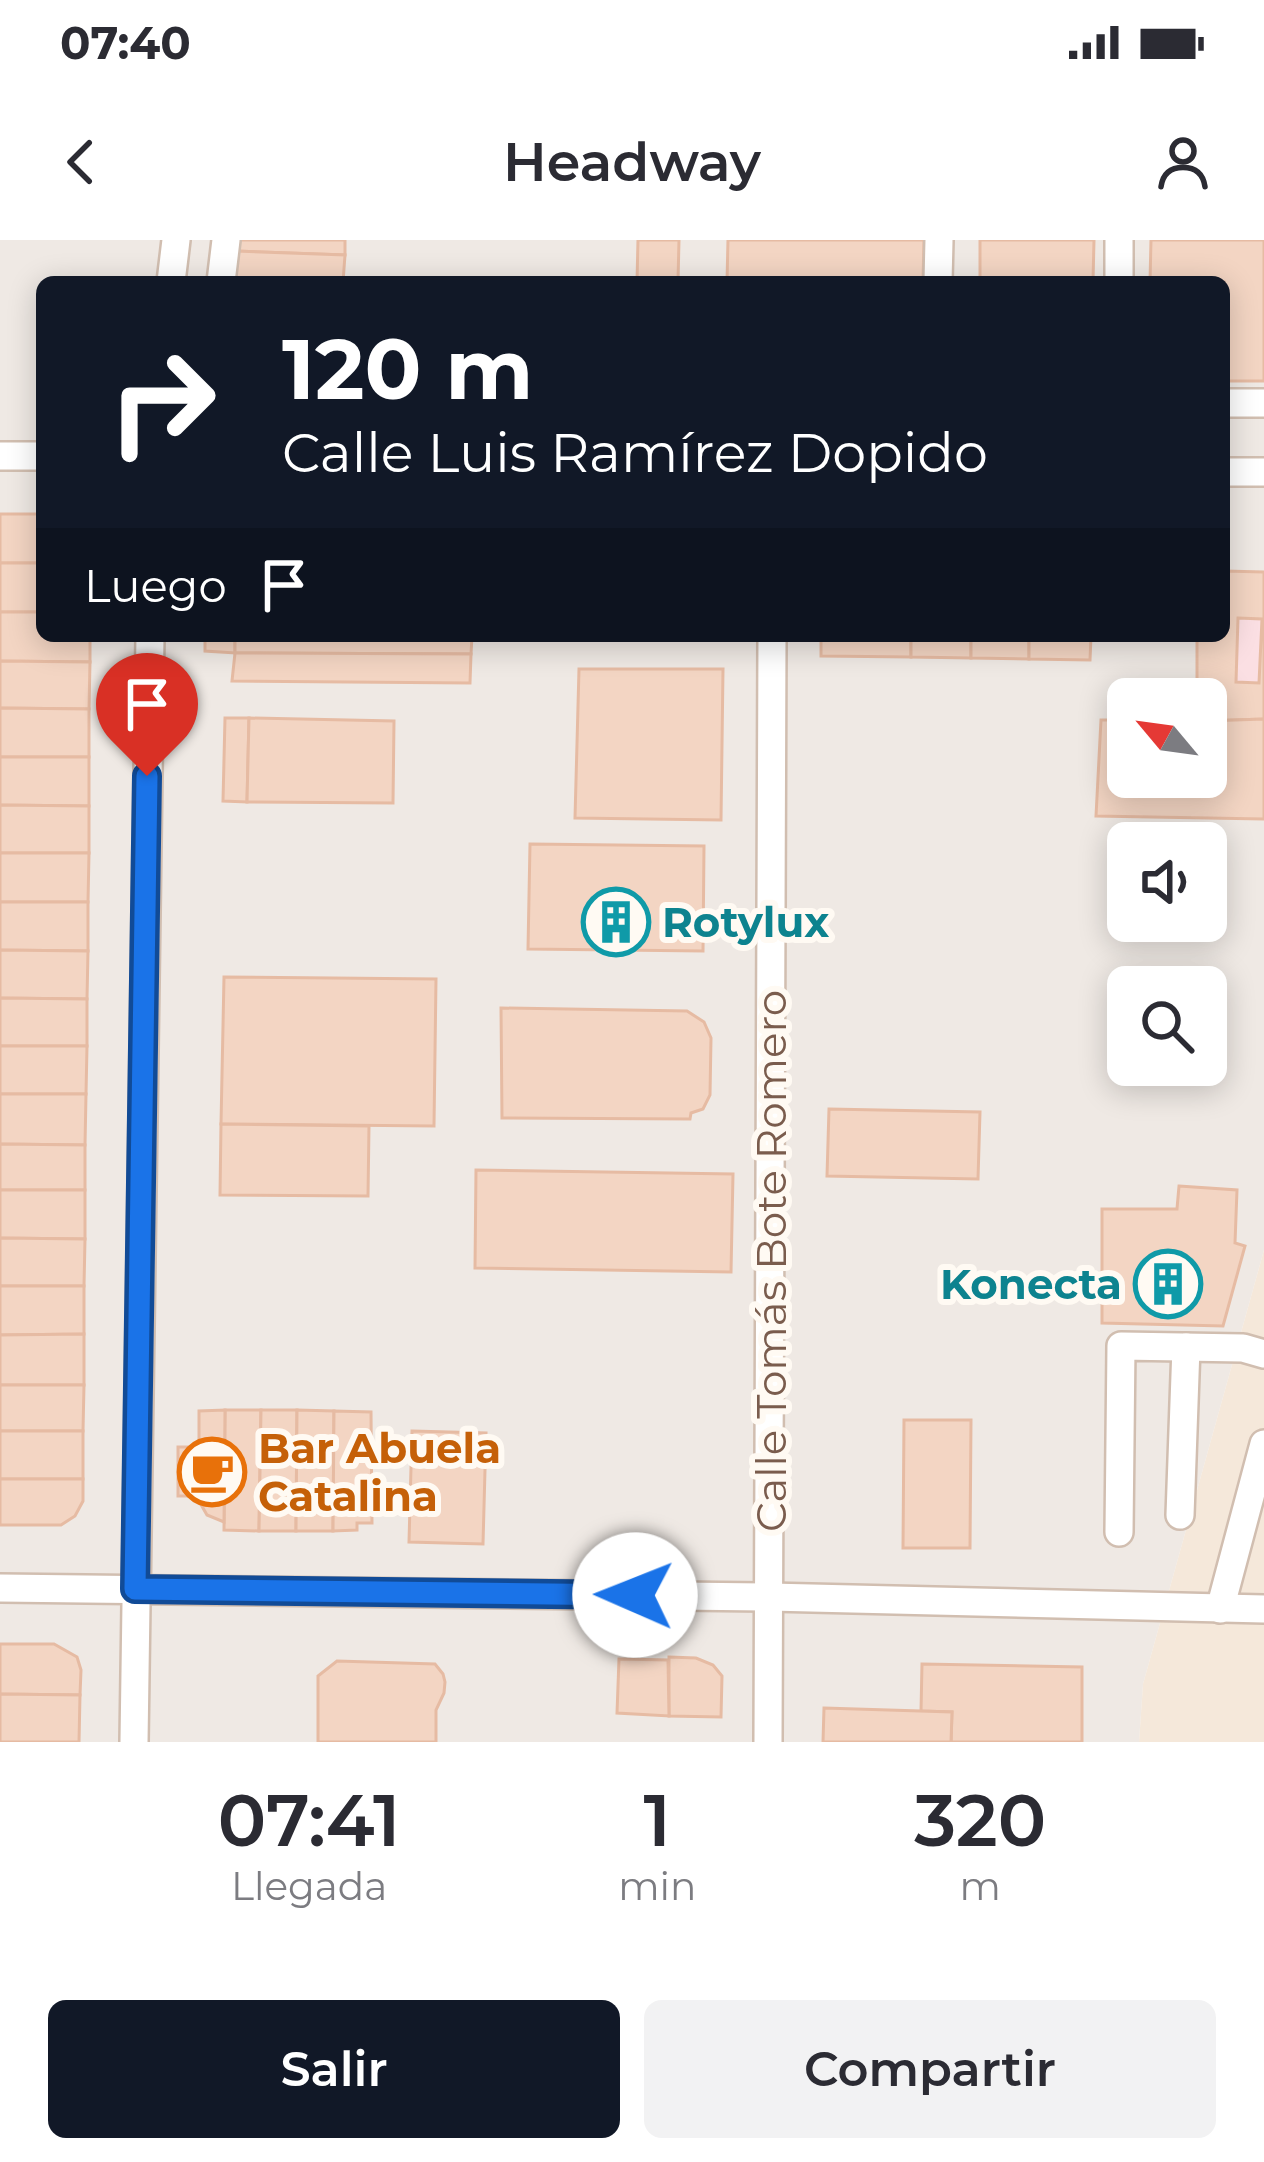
<!DOCTYPE html>
<html lang="es">
<head>
<meta charset="utf-8">
<style>
	:root { --surface:#fff; --page:#f2f2f3; --text:#2b2b33; --muted:#7c7c81; --accent:#111827 }
	body { margin:0; font-family:Montserrat,sans-serif; background:var(--page); color:var(--text); height:100vh; display:flex; flex-direction:column; font-size:45px; white-space:nowrap }
	* { box-sizing:border-box; margin:0 }
	p { font-size:39px; color:var(--muted) }
	.icon { flex:none; width:66px; height:66px; fill:none; stroke:currentColor; stroke-width:2; stroke-linecap:round; stroke-linejoin:round }
	.map { position:relative; height:1502px; overflow:hidden }
	.details { display:flex; flex-direction:column; background:var(--surface); flex:1 }
	.details>* { flex:none }
	.banner { position:absolute; left:36px; top:36px; width:1194px; height:366px; border-radius:18px; box-shadow:0 6px 30px #0003; background:#111827; color:#fff; overflow:hidden }
	.needle { width:78px; rotate:299deg }
	.buttons { position:absolute; left:1107px; top:438px; display:grid; gap:24px }
	.buttons a { display:grid; place-items:center; width:120px; height:120px; border-radius:18px; background:var(--surface); box-shadow:0 6px 30px #0003; font-size:60px }
	.pin { position:absolute; display:grid; place-items:center; width:102px; height:102px; color:#fff; margin:-123px -51px; border-radius:50% 50% 50% 0; rotate:-45deg; box-shadow:0 0 12px #0007 }
	.pin .icon { rotate:45deg }
	.me { position:absolute; width:132px; margin:-66px; rotate:271deg; stroke-linejoin:round; filter:drop-shadow(0 0 9px #0008) }
	.turn { display:flex; align-items:center; gap:42px; height:252px; padding:0 48px; font-size:54px }
	.turn .icon { width:156px; height:156px; stroke-width:2.5 }
	.turn b { display:block; font-size:84px; line-height:102px }
	.then { display:flex; align-items:center; height:114px; padding:0 48px; background:#0003; gap:24px; font-size:45px }
	.eta { display:flex; justify-content:space-evenly; align-items:center; height:204px; text-align:center }
	.eta b { font-size:72px; font-weight:600; line-height:84px }
	.primary-button { display:flex; gap:24px; margin-top:auto; padding:24px 48px }
	.primary-button a { flex:1; height:138px; border-radius:18px; background:var(--accent); color:#fff; font-size:48px; font-weight:600; line-height:138px; text-align:center }
	.primary-button a+a { background:var(--page); color:var(--text) }
	.status { display:flex; justify-content:space-between; align-items:center; height:84px; padding:0 60px; background:var(--surface); direction:ltr }
	.status svg { height:33px; fill:currentColor }
	header { display:flex; justify-content:space-between; align-items:center; height:156px; padding:0 48px; background:var(--surface); font-size:54px; font-weight:600 }
	.map>svg:first-child { display:block }
</style>
</head>
<body>
<div class="status"><b>07:40</b><svg viewBox="0 0 49 12"><path d="M0 12V9h3v3zM5 12V6h3v6zM10 12V3h3v9zM15 12V0h3v12zM26 1h20v11H26zM47 4h2v5h-2z"/></svg></div>
<header><svg class="icon" aria-label="back" viewBox="0 0 24 24"><path d="M15 5l-7 7 7 7"/></svg>Headway<svg class="icon" aria-label="person" viewBox="0 0 24 24"><circle cx="12" cy="8" r="4"/><path d="M4 21q1-7 8-7t8 7"/></svg></header>
<div class="map">
<svg width="1264" height="1502" viewBox="0 0 1264 1502">
	<rect width="100%" height="100%" fill="#fdf6ec"/>
	<path fill="#f5e8da" d="M1264 1010V1502H1139L1143 1444Z"/>
	<path fill="#efe9e4" fill-rule="evenodd" d="M0 0H1264V1010L1143 1444 1139 1502H0ZM42 42H1224V396H42ZM1128 459H1206V537H1128ZM1128 603H1206V681H1128ZM1128 747H1206V825H1128Z"/>
	<path fill="#fbdfe3" d="M1224 331 1264 332V479L1206 459H1197L1224 396Z"/>
	<g fill="#f3d5c3" stroke="#e6bba3" stroke-width="3" fill-rule="evenodd">
		<path d="M236 0H345V15L235 11Z"/>
		<path d="M638 0H679L678 42H637Z"/>
		<path d="M728 0H924L923 42H727Z"/>
		<path d="M980 0H1094L1093 42H980Z"/>
		<path d="M1151 0H1264V141H1224V42H1150Z"/>
		<path d="M235 11 345 15 343 42H232Z"/>
		<rect x="0" y="274" width="42" height="49"/>
		<rect x="0" y="323" width="42" height="49"/>
		<path d="M1224 331 1264 332V479L1206 481V459H1197V396H1224ZM1238 378 1262 379 1259 443 1236 442Z"/>
		<path d="M0 372H42V396H90V422L0 421Z"/>
		<path d="M205 396H235V413L205 411Z"/>
		<path d="M235 396H472L471 414 235 413Z"/>
		<path d="M821 396H911V417L821 416Z"/>
		<path d="M911 396H971V418L911 417Z"/>
		<path d="M971 396H1029V419L971 418Z"/>
		<path d="M1029 396H1091L1090 420 1029 419Z"/>
		<path d="M235 413 471 414 470 443 232 441Z"/>
		<path d="M0 421 90 422 89 469 0 468Z"/>
		<path d="M579 429H723L721 580 575 578Z"/>
		<path d="M0 468 89 469V517H0Z"/>
		<path d="M225 478H249L247 562 223 561Z"/>
		<path d="M249 478 394 481 393 563 247 562Z"/>
		<path d="M1264 479V579L1096 576 1101 480H1128V537H1206V481Z"/>
		<path d="M0 517H89V566L0 565Z"/>
		<path d="M0 565 89 566V613H0Z"/>
		<path d="M530 604 704 606 703 711 528 709Z"/>
		<path d="M0 613H89L88 662H0Z"/>
		<path d="M0 662H88V711L0 710Z"/>
		<path d="M0 710 88 711 87 759 0 758Z"/>
		<path d="M224 737 436 739 434 886 221 884Z"/>
		<path d="M0 758 87 759V806H0Z"/>
		<path d="M501 768 687 771 704 782 711 798 710 855 703 869 691 873 690 879 502 878Z"/>
		<path d="M0 806H87L86 854H0Z"/>
		<path d="M0 854H86L85 905 0 904Z"/>
		<path d="M829 869 980 872 978 939 827 936Z"/>
		<path d="M221 884 369 886 368 956 220 955Z"/>
		<path d="M0 904 85 905V950H0Z"/>
		<path d="M476 930 733 934 731 1032 475 1028Z"/>
		<path d="M1179 946 1237 950 1235 1003 1245 1006 1223 1086 1102 1083V969H1177Z"/>
		<path d="M0 950H85V999L0 998Z"/>
		<path d="M0 998 85 999 84 1046H0Z"/>
		<path d="M0 1046H84V1094L0 1095Z"/>
		<path d="M84 1094V1145H0V1095Z"/>
		<path d="M0 1145H84L83 1191H0Z"/>
		<path d="M225 1170H261L259 1291 224 1290Z"/>
		<path d="M225 1170 224 1282 207 1275 199 1261V1171Z"/>
		<path d="M261 1170H297L296 1291H259Z"/>
		<path d="M297 1170 334 1171 333 1291H296Z"/>
		<path d="M334 1171 371 1172 372 1283H357V1290L333 1291Z"/>
		<path d="M904 1180H971L970 1308H903Z"/>
		<rect x="0" y="1191" width="83" height="48"/>
		<path d="M412 1191 486 1193 483 1304 409 1302Z"/>
		<rect x="178" y="1207" width="21" height="49"/>
		<path d="M0 1239H83V1261L75 1276 61 1285H0Z"/>
		<path d="M0 1404H54L77 1417 81 1430 80 1455 0 1454Z"/>
		<path d="M669 1417 696 1418 713 1425 722 1436 721 1477 669 1476Z"/>
		<path d="M619 1419 668 1420 669 1476 617 1473Z"/>
		<path d="M337 1421 435 1424 443 1434 445 1442 444 1453 436 1470V1502H318V1436Z"/>
		<path d="M922 1424 1082 1427V1502H951L952 1472 921 1471Z"/>
		<path d="M0 1454 80 1455 79 1502H0Z"/>
		<path d="M824 1468 952 1472 951 1502H823Z"/>
	</g>
	<g fill="none" stroke-linecap="round" stroke-linejoin="round">
		<defs>
			<g id="minor">
				<path d="M171 42 176 0"/>
				<path d="M221 42 226 0"/>
				<path d="M938 42 939 0"/>
				<path d="M1119 42V0"/>
				<path d="M1224 163H1264"/>
				<path d="M0 216H42"/>
				<path d="M1224 232H1264"/>
				<path d="M1180 1275 1186 1107"/>
				<path d="M1119 1292 1121 1106 1243 1108 1264 1114"/>
				<path d="M0 1348 770 1357 1264 1369"/>
				<path d="M1220 1369 1264 1204"/>
				<path d="M134 1502 150 396"/>
				<path d="M768 1502 772 396"/>
			</g>
		</defs>
		<use href="#minor" stroke="#d1beb0" stroke-width="32"/>
		<use href="#minor" stroke="#fff" stroke-width="27"/>
	</g>
	<g fill="none" stroke-linecap="round" stroke-linejoin="round">
		<defs>
			<path id="route" d="M147 536 135 1349 635 1355"/>
		</defs>
		<use href="#route" stroke="#114b97" stroke-width="30"/>
		<use href="#route" stroke="#1a73e8" stroke-width="21"/>
	</g>
	<defs>
		<symbol id="building-ring" viewBox="-11 -11 22 22"><circle r="9.5" fill="#fffaf3" stroke="#0f9aa8" stroke-width="1.5"/><path d="M-4-6H4V6H1V3H-1V6H-4ZM-2.5-4.3h1.7v1.8h-1.7ZM.8-4.3h1.7v1.8H.8ZM-2.5-1h1.7V.8h-1.7ZM.8-1h1.7V.8H.8Z" fill="#0f9aa8"/></symbol>
		<symbol id="cafe-ring" viewBox="-11 -11 22 22"><circle r="9.5" fill="#fffaf3" stroke="#e8710a" stroke-width="1.5"/><path d="M-5.5-4.5H6V0H3Q3 3.5 0 3.5H-2.5Q-5.5 3.5-5.5 0ZM3-3.2v2h1.7v-2ZM-6 4.5H4V6H-6Z" fill="#e8710a"/></symbol>
	</defs>
	<g fill-rule="evenodd">
		<use href="#building-ring" x="578" y="644" width="76" height="76"/>
		<use href="#building-ring" x="1130" y="1006" width="76" height="76"/>
		<use href="#cafe-ring" x="174" y="1194" width="76" height="76"/>
	</g>
	<g text-anchor="middle" dominant-baseline="central" stroke-width="12" stroke-linejoin="round" paint-order="stroke">
		<g font-size="42" font-weight="bold" fill="#0d838f" stroke="#fffaf3" text-anchor="start">
			<text x="662" y="682">Rotylux</text>
			<text x="1122" y="1044" text-anchor="end">Konecta</text>
		</g>
		<g font-size="42" fill="#7a5c4d" stroke="#fffaf3">
			<text transform="translate(771 1021) rotate(-90)">Calle Tomás Bote Romero</text>
		</g>
		<g font-size="42" font-weight="bold" fill="#c56008" stroke="#fffaf3" text-anchor="start">
			<text x="258" y="1208">Bar Abuela<tspan x="258" dy="48">Catalina</tspan></text>
		</g>
	</g>
</svg>
<div class="buttons">
<a><svg class="needle" viewBox="-14 -14 28 28"><path d="M0-13l5 13h-10z" fill="#e53935"/><path d="M0 13l5-13h-10z" fill="#7c7c81"/></svg></a>
<a><svg class="icon" aria-label="sound" viewBox="0 0 24 24"><path d="M4 9h4l5-4v14l-5-4H4zM17 9q2 3 0 6"/></svg></a>
<a><svg class="icon" aria-label="search" viewBox="0 0 24 24"><circle cx="10" cy="10" r="6"/><path d="M15 15l6 6"/></svg></a>
</div>
<div class="pin" style="left:147px;top:536px;background:#d93025"><svg class="icon" aria-label="arrive" viewBox="0 0 24 24"><path d="M6 21V4h12l-3 4 3 4H6"/></svg></div>
<svg class="me" style="left:635px;top:1355px" viewBox="-20 -20 40 40"><circle r="19" fill="#fff"/><path d="M0-13L10 11 0 6-10 11z" fill="#1a73e8"/></svg>
<div class="banner">
<div class="turn"><svg class="icon" aria-label="right" viewBox="0 0 24 24"><path d="M7 20v-9h11M14 6l5 5-5 5"/></svg><div><b>120 m</b>Calle Luis Ramírez Dopido</div></div>
<div class="then">Luego<svg class="icon" aria-label="arrive" viewBox="0 0 24 24"><path d="M6 21V4h12l-3 4 3 4H6"/></svg></div>
</div>
</div>
<section class="details">
<div class="eta">
<div><b>07:41</b><p>Llegada</p></div>
<div><b>1</b><p>min</p></div>
<div><b>320</b><p>m</p></div>
</div>
<div class="primary-button"><a>Salir</a><a>Compartir</a></div>
</section>
</body>
</html>
